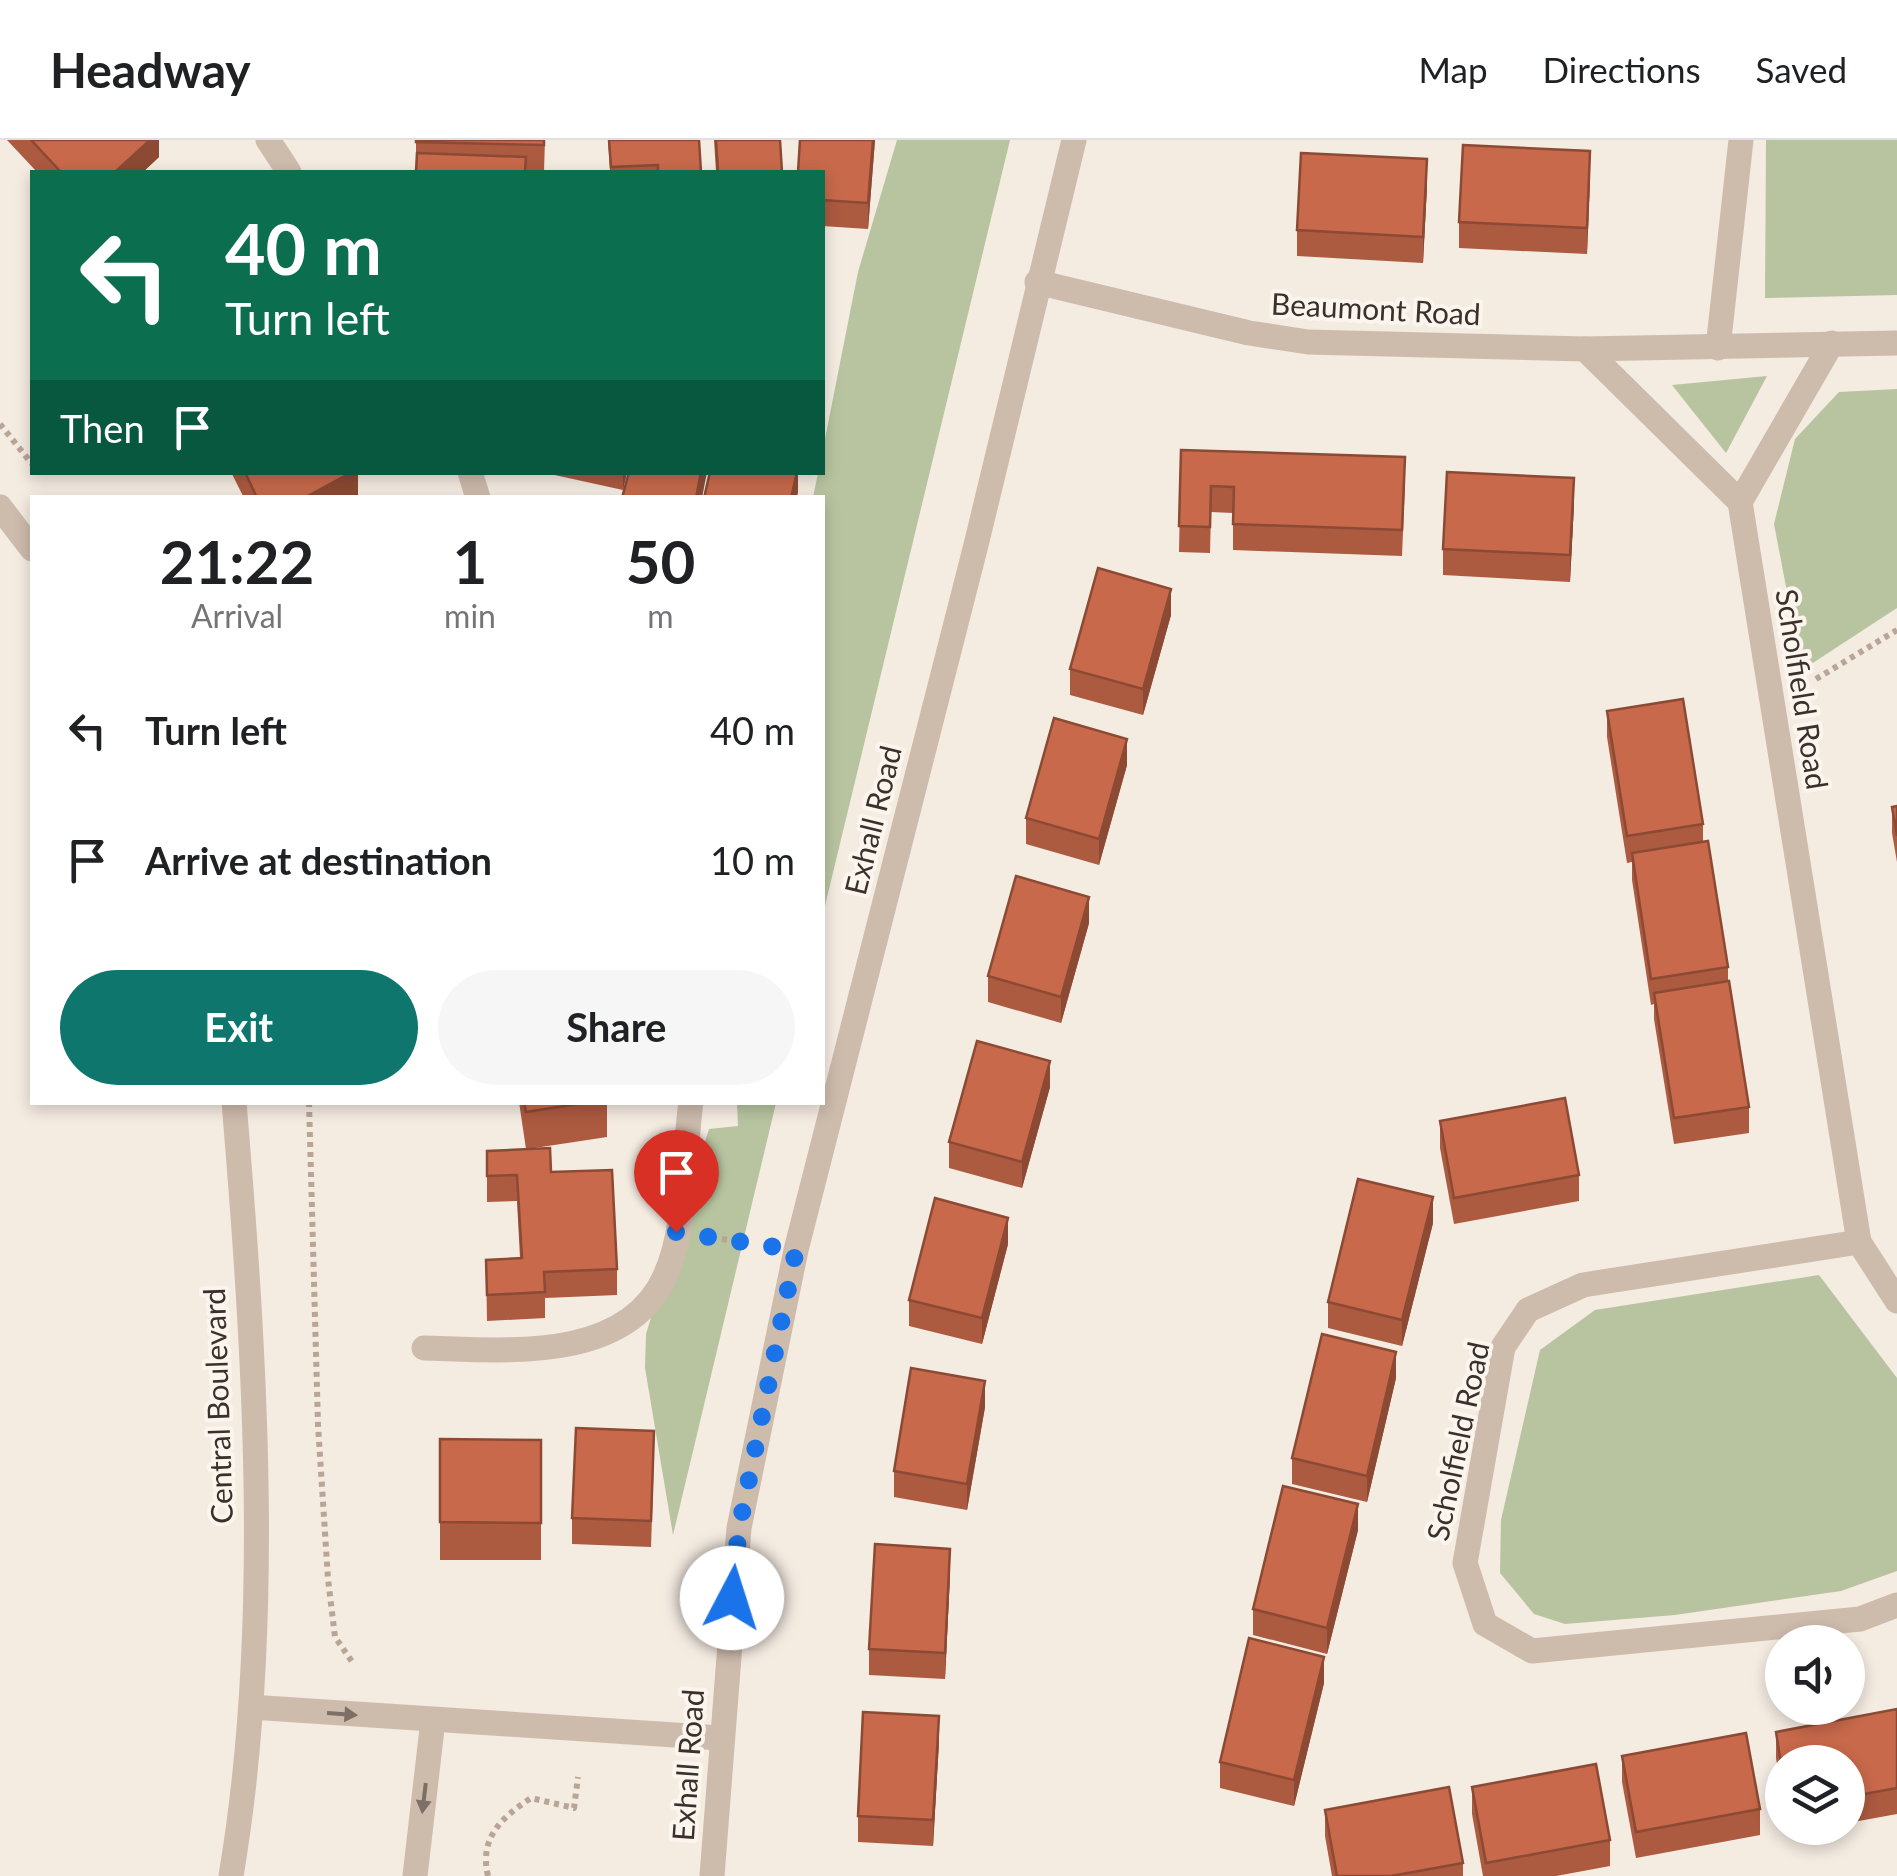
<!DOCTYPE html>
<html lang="en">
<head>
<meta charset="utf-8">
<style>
	:root { --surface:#fff; --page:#f6f6f6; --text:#202124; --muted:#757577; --line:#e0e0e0; --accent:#0f766e }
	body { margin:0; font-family:Lato,sans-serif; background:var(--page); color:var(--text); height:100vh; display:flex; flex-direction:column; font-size:38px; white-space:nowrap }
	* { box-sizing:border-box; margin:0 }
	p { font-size:32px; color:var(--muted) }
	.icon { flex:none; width:55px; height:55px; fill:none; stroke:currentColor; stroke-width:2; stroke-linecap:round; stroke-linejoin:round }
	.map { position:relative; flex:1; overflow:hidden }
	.sheet { position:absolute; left:30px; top:355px; width:795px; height:610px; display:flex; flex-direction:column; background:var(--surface); border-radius:0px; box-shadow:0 5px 15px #0003 }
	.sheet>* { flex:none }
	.banner { position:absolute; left:30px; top:30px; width:795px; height:305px; border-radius:0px; box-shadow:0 5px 15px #0003; background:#0b6e4f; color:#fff; overflow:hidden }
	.tools { position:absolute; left:1765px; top:1485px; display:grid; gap:20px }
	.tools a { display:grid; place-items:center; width:100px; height:100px; border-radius:50%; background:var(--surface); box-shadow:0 5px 15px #0003; font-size:50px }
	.pin { position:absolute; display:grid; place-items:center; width:85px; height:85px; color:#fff; margin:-102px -42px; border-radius:50% 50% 50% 0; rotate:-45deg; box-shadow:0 0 10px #0007 }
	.pin .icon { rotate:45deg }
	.me { position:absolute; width:110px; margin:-55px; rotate:5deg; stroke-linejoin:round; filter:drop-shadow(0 0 8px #0008) }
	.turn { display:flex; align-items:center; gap:35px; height:210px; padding:0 30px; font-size:45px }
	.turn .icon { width:130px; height:130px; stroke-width:2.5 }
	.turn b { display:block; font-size:70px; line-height:85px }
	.then { display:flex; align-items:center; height:95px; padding:0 30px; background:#0003; gap:20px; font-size:38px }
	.eta { display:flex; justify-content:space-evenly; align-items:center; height:170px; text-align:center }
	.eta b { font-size:60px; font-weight:700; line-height:70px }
	.primary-button { display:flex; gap:20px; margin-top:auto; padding:20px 30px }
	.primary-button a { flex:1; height:115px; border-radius:60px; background:var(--accent); color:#fff; font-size:40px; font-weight:700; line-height:115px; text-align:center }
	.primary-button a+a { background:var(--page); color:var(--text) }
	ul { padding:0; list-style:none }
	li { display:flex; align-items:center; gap:30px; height:130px; padding:0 30px }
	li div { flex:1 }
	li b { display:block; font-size:38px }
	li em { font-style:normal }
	header { display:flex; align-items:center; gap:60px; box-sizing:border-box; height:140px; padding:0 50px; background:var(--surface); border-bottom:2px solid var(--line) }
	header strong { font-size:48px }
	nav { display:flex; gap:55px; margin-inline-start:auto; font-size:35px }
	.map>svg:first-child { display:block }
</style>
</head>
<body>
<header>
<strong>Headway</strong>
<nav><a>Map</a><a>Directions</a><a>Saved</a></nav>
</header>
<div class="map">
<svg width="1897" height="1736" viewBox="0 0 1897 1736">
	<rect width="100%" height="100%" fill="#f4ebe1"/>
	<g fill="#b8c4a0">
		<path d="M897 0H1010L823 774 822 358 813 357 818 333 822 332 823 309 858 132Z"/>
		<path d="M1766 0H1897V155L1765 158Z"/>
		<path d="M1767 236 1726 313 1672 245Z"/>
		<path d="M1897 249V468L1802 530 1774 384 1795 299 1839 252Z"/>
		<path d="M737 963H776L673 1395 645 1228 646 1194 709 989 738 986Z"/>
		<path d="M1819 1135 1897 1238V1431L1841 1451 1675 1475 1565 1484 1534 1474 1500 1433 1501 1380 1540 1210 1595 1170Z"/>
	</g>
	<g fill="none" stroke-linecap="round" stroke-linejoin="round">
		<g stroke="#b9a596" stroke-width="6" stroke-dasharray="5 5" stroke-linecap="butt">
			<path d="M0 284 32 324"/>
			<path d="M1816 539 1897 490"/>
			<path d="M309 962 318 1285 328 1439 335 1497 353 1523"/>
			<path d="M722 1099 749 1103"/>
			<path d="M488 1736C479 1698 501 1678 531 1658L574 1668 578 1637"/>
		</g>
		<g stroke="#cdbbac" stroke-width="25">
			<path d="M268 0 289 32"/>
			<path d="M1037 142 1249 193 1308 202 1585 209 1897 203"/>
			<path d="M1718 208 1741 0"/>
			<path d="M1585 209 1740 362 1859 1102 1897 1161"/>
			<path d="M470 332 478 358"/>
			<path d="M1740 362 1832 203"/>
			<path d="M0 367 32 409"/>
			<path d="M1859 1102 1583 1145 1528 1170 1503 1207 1465 1423 1485 1484 1532 1511 1860 1479 1897 1465"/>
			<path d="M424 1208C502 1210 626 1224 665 1136 688 1086 683 1017 691 962"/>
			<path d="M251 1567 720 1598"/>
			<path d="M231 1736C273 1487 255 1214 234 962"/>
			<path d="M415 1736 433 1580"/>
			<path d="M712 1736 739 1388 796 1110 976 405 1074 0"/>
		</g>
	</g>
	<g fill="#ac5a40">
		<path d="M7 0H159V17L143 32H37Z"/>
		<path d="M416 0H545L544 31 416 32Z"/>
		<path d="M608 0H699L701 32H610Z"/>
		<path d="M714 0H780L782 32H716Z"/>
		<path d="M800 0H875L868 89 822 86V32Z"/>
		<path d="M1590 37 1587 114 1459 108V82Z"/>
		<path d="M1427 46 1423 123 1297 116V90Z"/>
		<path d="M1181 310 1405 343 1402 416 1233 410V373L1211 372 1210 413 1179 412Z"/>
		<path d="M231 332H358V355L354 358H244Z"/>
		<path d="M550 332H627L623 350 550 334Z"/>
		<path d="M1574 364 1570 442 1443 435V409Z"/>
		<path d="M1171 475 1143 575 1070 555V529Z"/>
		<path d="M1607 571 1703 684V702L1728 827V841L1749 967V993L1674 1004 1654 879V864L1651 865 1632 740V722L1627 723 1607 597Z"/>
		<path d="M1127 625 1099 725 1026 704V678Z"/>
		<path d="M1897 666V722L1892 693V667Z"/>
		<path d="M1089 783 1061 883 988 862V836Z"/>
		<path d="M1050 947 1022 1048 949 1028V1002Z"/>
		<path d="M519 962H607V997L528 1009 551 1032 617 1129V1155L545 1158V1178L487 1181 486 1120 520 1118 517 1061 487 1062V1011L526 1009Z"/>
		<path d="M1440 981 1579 1035V1061L1454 1084 1440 1008Z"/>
		<path d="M1433 1083 1402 1206 1328 1188V1162Z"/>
		<path d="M1008 1104 982 1204 909 1186V1160Z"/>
		<path d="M1396 1238 1367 1362 1292 1344V1318Z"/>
		<path d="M985 1267 967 1370 894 1357V1331Z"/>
		<path d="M440 1299 541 1300V1420H440Z"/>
		<path d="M654 1317 651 1407 572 1404V1378Z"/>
		<path d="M1358 1390 1327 1514 1253 1495V1469Z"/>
		<path d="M950 1435 945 1539 869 1535V1509Z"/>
		<path d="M1324 1543 1294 1666 1220 1648V1622Z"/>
		<path d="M1897 1569V1674L1848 1683V1622H1782V1656L1776 1618V1592Z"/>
		<path d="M939 1602 933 1706 858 1702V1676Z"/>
		<path d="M1622 1616 1760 1669V1695L1636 1718 1622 1642Z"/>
		<path d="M1472 1647 1610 1700V1726L1556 1736H1483L1472 1674Z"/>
		<path d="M1325 1670 1463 1723V1736H1332L1325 1696Z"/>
		<path d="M1788 1688H1824L1790 1694Z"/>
	</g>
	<g fill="#8c4a34">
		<path d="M150 0H159V17L143 32H115Z"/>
		<path d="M873 0H875L868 89V63Z"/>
		<path d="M1590 11V37L1587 114V88Z"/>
		<path d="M1427 19V46L1423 123V97Z"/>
		<path d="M352 332H358V355L354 358H304Z"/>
		<path d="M623 332H627L623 350Z"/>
		<path d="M701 332H707L702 358H696Z"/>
		<path d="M797 332H798V352L797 358H791Z"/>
		<path d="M1574 338V364L1570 442V415Z"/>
		<path d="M1171 449V475L1143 575V549Z"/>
		<path d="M1127 599V625L1099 725V699Z"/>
		<path d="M1089 757V783L1061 883V857Z"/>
		<path d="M1050 921V947L1022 1048V1022Z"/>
		<path d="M1433 1057V1083L1402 1206V1180Z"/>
		<path d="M1008 1078V1104L982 1204V1178Z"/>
		<path d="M1396 1212V1238L1367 1362V1336Z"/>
		<path d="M985 1241V1267L967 1370V1344Z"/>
		<path d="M1358 1364V1390L1327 1514V1488Z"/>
		<path d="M950 1409V1435L945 1539V1513Z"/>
		<path d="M1324 1517V1543L1294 1666V1640Z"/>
		<path d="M939 1576V1602L933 1706V1680Z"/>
	</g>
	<g fill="#c8694b" stroke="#8c4a34" stroke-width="2.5">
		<path d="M31 0H150L115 32H61Z"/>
		<path d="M416 0H544V5L416 2Z"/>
		<path d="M609 0H699L701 32H658V25L611 27Z"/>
		<path d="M716 0H780L782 32H718Z"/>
		<path d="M800 0H873L868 63 822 60V32H798Z"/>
		<path d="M1463 5 1590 11 1587 88 1459 82Z"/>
		<path d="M417 13 526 17 525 32H416Z"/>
		<path d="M1301 13 1427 19 1423 97 1297 90Z"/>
		<path d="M1181 310 1405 317 1402 390 1233 384 1234 347 1211 346 1210 387 1179 386Z"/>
		<path d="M245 332H352L304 358H257Z"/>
		<path d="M629 332H701L696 358H622Z"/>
		<path d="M710 332H797L791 358H704Z"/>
		<path d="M1447 332 1574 338 1570 415 1443 409Z"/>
		<path d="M1098 428 1171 449 1143 549 1070 529Z"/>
		<path d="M1683 559 1703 684 1627 696 1607 571Z"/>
		<path d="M1054 578 1127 599 1099 699 1026 678Z"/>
		<path d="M1897 666V696L1892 667Z"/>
		<path d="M1708 701 1728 827 1651 839 1632 713Z"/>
		<path d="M1016 736 1089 757 1061 857 988 836Z"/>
		<path d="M1729 841 1749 967 1674 978 1654 853Z"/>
		<path d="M977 901 1050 921 1022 1022 949 1002Z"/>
		<path d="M1565 958 1579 1035 1454 1058 1440 981Z"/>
		<path d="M524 962H590L526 972Z"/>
		<path d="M550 1008 551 1032 612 1030 617 1129 544 1132 545 1152 487 1155 486 1120 522 1118 517 1035 487 1036V1011Z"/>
		<path d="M1358 1039 1433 1057 1402 1180 1328 1162Z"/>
		<path d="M935 1058 1008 1078 982 1178 909 1160Z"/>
		<path d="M1322 1194 1396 1212 1367 1336 1292 1318Z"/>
		<path d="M911 1228 985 1241 967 1344 894 1331Z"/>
		<path d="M576 1288 654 1291 651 1381 572 1378Z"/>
		<path d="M440 1299 541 1300V1383L440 1382Z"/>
		<path d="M1283 1346 1358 1364 1327 1488 1253 1469Z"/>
		<path d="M875 1404 950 1409 945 1513 869 1509Z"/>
		<path d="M1249 1498 1324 1517 1294 1640 1220 1622Z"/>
		<path d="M1897 1569V1648L1848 1657V1622H1782V1630L1776 1592Z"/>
		<path d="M863 1572 939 1576 933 1680 858 1676Z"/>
		<path d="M1746 1593 1760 1669 1636 1692 1622 1616Z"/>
		<path d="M1596 1624 1610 1700 1486 1723 1472 1647Z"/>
		<path d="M1449 1647 1463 1723 1391 1736H1337L1325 1670Z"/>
	</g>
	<defs><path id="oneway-solid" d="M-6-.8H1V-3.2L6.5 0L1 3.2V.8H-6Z" transform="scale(2.5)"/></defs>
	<g fill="#7d6f65">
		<use href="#oneway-solid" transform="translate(342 1574) rotate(4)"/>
		<use href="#oneway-solid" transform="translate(424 1658) rotate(97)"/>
	</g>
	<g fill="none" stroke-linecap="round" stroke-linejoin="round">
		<path stroke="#1a73e8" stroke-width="18" stroke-dasharray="0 32.4" d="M676 1092 796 1110 739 1388 732 1458"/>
	</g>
	<g text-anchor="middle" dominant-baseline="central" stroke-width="8" stroke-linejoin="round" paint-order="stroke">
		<g font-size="30" fill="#3b302b" stroke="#fbf5ee">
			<text transform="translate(1376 168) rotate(3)">Beaumont Road</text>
			<text transform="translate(1803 549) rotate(81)">Scholfield Road</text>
			<text transform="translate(872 680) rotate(-76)">Exhall Road</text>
			<text transform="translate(217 1266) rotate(-92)">Central Boulevard</text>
			<text transform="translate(1457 1301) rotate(-78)">Scholfield Road</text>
			<text transform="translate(687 1625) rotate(-86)">Exhall Road</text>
		</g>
	</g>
</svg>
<div class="tools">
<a><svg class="icon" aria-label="sound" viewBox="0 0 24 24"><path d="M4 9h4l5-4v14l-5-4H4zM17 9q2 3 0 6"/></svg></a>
<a><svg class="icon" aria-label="layers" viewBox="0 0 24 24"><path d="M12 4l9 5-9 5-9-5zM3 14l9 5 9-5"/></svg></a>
</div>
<div class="pin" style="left:676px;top:1092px;background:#d93025"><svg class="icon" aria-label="arrive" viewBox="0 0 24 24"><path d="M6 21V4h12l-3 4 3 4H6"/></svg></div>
<svg class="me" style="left:732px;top:1458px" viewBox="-20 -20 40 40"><circle r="19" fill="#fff"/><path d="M0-13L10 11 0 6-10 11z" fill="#1a73e8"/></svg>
<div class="banner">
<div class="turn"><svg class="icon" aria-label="left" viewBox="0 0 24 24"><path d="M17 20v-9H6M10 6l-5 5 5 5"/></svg><div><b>40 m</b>Turn left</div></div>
<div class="then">Then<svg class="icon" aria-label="arrive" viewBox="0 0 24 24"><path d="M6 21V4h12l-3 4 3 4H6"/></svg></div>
</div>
<section class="sheet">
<div class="eta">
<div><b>21:22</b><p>Arrival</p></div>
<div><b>1</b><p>min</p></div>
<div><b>50</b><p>m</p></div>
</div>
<ul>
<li><svg class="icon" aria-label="left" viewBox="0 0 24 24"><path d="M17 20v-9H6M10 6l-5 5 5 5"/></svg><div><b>Turn left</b></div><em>40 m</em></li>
<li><svg class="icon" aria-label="arrive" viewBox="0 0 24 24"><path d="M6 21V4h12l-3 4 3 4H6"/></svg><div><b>Arrive at destination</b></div><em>10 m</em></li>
</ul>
<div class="primary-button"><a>Exit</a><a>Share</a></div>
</section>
</div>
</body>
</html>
